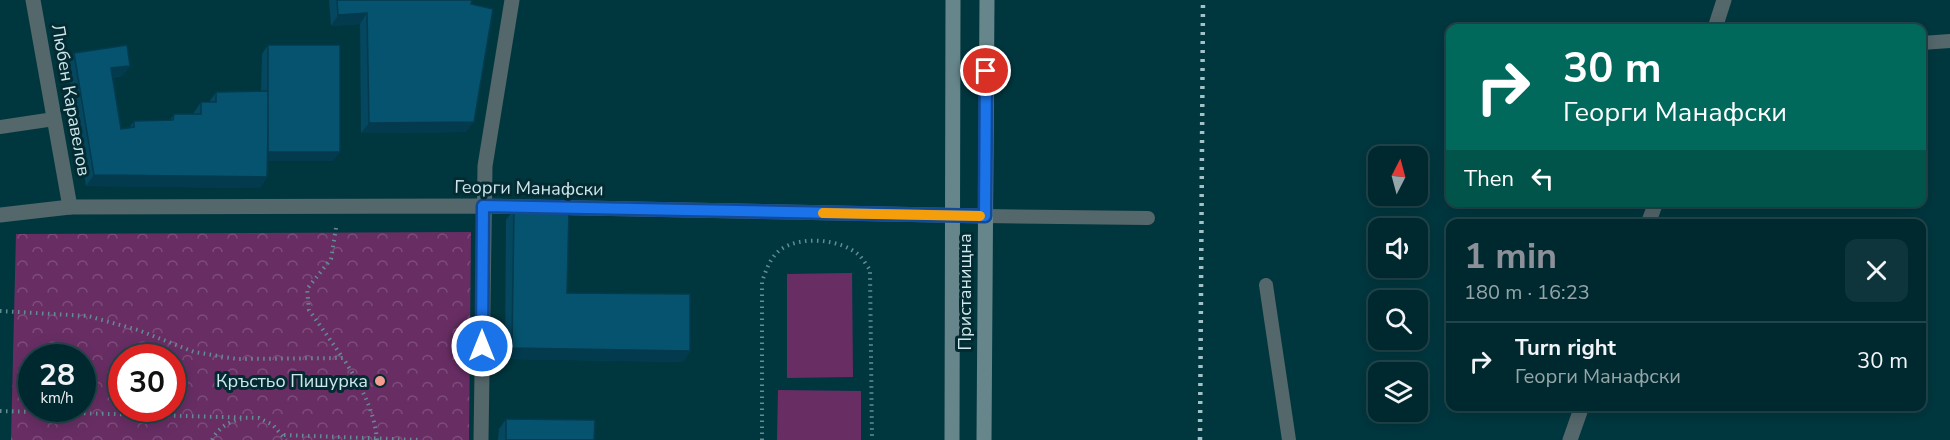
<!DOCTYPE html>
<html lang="en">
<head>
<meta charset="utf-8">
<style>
	:root { --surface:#00292f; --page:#0e353b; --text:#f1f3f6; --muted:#95a6aa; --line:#22454b; --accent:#8c9099 }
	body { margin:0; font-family:"Nunito Sans",sans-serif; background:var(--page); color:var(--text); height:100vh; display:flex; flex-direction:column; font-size:22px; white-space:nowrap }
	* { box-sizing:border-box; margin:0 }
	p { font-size:20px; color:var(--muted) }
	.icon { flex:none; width:33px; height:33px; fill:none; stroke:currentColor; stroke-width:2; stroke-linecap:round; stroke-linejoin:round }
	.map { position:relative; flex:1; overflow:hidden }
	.drawer { position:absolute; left:1446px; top:219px; width:480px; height:192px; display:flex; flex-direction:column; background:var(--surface); border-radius:12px; box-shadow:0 3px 15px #0003,0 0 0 2px var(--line) }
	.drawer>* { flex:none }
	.hud { position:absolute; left:1446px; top:24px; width:480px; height:183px; border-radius:12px; box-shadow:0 3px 15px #0003,0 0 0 2px var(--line); background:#00695c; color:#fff; overflow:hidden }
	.needle { width:39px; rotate:6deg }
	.tools { position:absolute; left:1368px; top:146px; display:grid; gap:12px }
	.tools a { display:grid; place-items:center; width:60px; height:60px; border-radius:12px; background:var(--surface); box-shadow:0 3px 15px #0003,0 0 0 2px var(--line); font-size:30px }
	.speed { position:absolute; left:18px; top:344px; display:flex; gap:12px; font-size:30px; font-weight:700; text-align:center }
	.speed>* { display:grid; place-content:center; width:78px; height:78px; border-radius:50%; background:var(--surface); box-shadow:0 3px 15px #0003,0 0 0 2px var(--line); line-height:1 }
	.speed small { font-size:15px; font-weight:400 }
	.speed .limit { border:9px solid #d22; background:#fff; color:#111 }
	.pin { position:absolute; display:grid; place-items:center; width:51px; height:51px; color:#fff; margin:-26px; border:3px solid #fff; border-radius:50%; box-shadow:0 2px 6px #0007 }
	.me { position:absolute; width:66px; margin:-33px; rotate:0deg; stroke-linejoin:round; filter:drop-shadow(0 0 4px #0008) }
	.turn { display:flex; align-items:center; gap:21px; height:126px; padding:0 18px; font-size:27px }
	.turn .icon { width:78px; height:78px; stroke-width:2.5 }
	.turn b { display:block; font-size:42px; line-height:51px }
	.then { display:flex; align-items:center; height:57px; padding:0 18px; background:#0003; gap:12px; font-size:22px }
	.round { display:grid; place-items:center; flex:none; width:63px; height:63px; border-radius:12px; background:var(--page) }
	.headline { display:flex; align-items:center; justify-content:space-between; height:102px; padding:0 18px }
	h1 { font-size:36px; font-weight:700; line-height:45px; color:var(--accent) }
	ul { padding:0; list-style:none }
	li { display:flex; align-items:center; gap:18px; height:78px; padding:0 18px; border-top:2px solid var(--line) }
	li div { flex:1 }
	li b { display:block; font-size:22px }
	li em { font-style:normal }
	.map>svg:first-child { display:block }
</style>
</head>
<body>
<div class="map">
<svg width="1950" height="440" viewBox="0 0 1950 440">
	<defs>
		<pattern id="park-crowns" width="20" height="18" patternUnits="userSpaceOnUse" patternTransform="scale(1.5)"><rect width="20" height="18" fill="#682e64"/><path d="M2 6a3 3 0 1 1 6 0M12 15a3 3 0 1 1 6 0" fill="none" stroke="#7d4c7a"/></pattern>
	</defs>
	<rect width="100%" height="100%" fill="#00373f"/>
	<path fill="url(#park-crowns)" fill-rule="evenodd" d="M471 232 469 440H11L16 234ZM32 357H82V408H32ZM122 357H172V408H122Z"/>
	<g fill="#682e64">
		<path d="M852 273 853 377 787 378V274Z"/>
		<path d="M778 390 861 391V440H777Z"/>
	</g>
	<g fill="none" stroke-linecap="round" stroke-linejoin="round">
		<g stroke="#638c93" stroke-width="4" stroke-dasharray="1.5 4.5" stroke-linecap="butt">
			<path d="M336 228 331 259 307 289 309 310 343 358"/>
			<path d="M0 311 88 316 138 330 194 352 237 359 343 358C360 385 374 408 377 440"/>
			<path d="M0 411 259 418 273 425 286 440"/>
			<path d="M284 435 421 440"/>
			<path d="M212 440C218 428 228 422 241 419"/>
			<path d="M762 440V282C766 270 770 258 780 250 800 235 841 239 859 255 863 259 867 266 870 270L872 440"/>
		</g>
		<g stroke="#54676b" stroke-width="14">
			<path d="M1922 43 1950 41"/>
			<path d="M0 127 54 119"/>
			<path d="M985 216 1148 218"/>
			<path d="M1266 285 1289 440"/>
		</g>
		<g stroke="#54676b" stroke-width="15">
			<path d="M33 0 70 207"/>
			<path d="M1715 28 1724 0"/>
			<path d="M0 215 70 207 483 206 985 216"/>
			<path d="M1648 224 1656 202"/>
			<path d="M481 440 485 166 512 0"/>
			<path d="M1570 440 1582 406"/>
		</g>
		<g stroke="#67868c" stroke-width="15">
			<path d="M952 440 953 0"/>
			<path d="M984 440 987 0"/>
		</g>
		<path stroke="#a3c2c8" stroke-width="4.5" stroke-dasharray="3 6" stroke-linecap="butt" d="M1200 440 1203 0"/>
	</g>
	<g fill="#04475f">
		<path d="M329 0H472L466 132 361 133 360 24 331 26Z"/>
		<path d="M268 45 333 161H268L267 177 260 188 86 186 67 64 74 53 130 66 122 76 113 78 121 129 129 128 134 121 170 120 174 114H193L201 102H209L216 92 261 91 262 54Z"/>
		<path d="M514 209 567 293 690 351 683 362 505 359 506 220Z"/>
		<path d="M506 419 594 440H498L499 429Z"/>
	</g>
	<g fill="#043a4d">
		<path d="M367 13 360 24 331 26 338 15Z"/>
		<path d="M130 66 122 76 104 79 111 68Z"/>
		<path d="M474 122 466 132 361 133 369 123Z"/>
		<path d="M267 152H340L333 161H261Z"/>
		<path d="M94 175 267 177 260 188 86 186Z"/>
		<path d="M512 348 690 351 683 362 505 359Z"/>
	</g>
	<g fill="#05536e" stroke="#043a4d" stroke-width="1.5">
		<path d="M337 0H472L471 4 493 9 474 122 369 123 367 13 338 15Z"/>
		<path d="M127 45 130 66 111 68 121 129 134 127V121L173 120 174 114H201V102H216V92L269 91 267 177 94 175 74 53Z"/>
		<rect x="268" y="45" width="72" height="107"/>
		<path d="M514 209 569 210 567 293 690 294V351L512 348Z"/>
		<path d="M506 419 595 420 594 440H506Z"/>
	</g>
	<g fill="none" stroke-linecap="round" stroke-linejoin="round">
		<defs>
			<path id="route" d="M482 346 483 206 985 216 986 71"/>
		</defs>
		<use href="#route" stroke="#114b97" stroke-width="15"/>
		<use href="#route" stroke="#1a73e8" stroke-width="10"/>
		<path stroke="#f59e0b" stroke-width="10" d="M823 213 980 216"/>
	</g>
	<circle fill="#f59d8e" stroke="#042b31" stroke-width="2" cx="380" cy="381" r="6"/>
	<g text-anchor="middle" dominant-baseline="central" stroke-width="6" stroke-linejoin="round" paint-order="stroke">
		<g font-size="18" fill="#cfe8ed" stroke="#042b31">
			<text transform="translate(71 100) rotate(80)">Любен Каравелов</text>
			<text transform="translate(529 188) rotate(1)">Георги Манафски</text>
			<text transform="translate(965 292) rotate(-90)">Пристанищна</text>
		</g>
		<g font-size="18" fill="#cfe8ed" stroke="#042b31" text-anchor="end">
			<text x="368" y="381">Кръстьо Пишурка</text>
		</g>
	</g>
</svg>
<div class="tools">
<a><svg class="needle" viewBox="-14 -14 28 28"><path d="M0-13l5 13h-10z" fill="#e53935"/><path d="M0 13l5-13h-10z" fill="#95a6aa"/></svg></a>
<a><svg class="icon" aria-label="sound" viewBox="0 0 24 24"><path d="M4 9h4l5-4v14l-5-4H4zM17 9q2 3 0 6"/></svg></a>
<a><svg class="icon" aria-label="search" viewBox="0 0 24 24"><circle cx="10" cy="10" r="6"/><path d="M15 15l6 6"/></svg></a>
<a><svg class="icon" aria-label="layers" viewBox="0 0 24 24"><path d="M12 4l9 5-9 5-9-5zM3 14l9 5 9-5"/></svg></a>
</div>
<div class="speed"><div>28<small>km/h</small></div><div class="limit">30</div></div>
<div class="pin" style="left:986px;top:71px;background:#d93025"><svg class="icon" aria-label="arrive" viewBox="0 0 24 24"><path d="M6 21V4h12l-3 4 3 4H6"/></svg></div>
<svg class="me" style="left:482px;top:346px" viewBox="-20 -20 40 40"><circle r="17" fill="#1a73e8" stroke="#fff" stroke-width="3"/><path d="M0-11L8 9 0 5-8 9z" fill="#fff"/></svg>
<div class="hud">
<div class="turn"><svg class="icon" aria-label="right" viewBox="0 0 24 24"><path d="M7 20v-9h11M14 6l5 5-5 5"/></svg><div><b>30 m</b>Георги Манафски</div></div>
<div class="then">Then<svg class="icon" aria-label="left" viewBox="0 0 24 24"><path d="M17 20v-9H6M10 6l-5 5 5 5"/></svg></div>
</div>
<section class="drawer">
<div class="headline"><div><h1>1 min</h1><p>180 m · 16:23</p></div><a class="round"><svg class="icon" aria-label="close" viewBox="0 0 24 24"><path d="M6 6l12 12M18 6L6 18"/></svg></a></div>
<ul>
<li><svg class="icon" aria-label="right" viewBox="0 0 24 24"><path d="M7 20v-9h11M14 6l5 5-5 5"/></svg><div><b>Turn right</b><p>Георги Манафски</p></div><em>30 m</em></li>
</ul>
</section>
</div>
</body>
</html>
